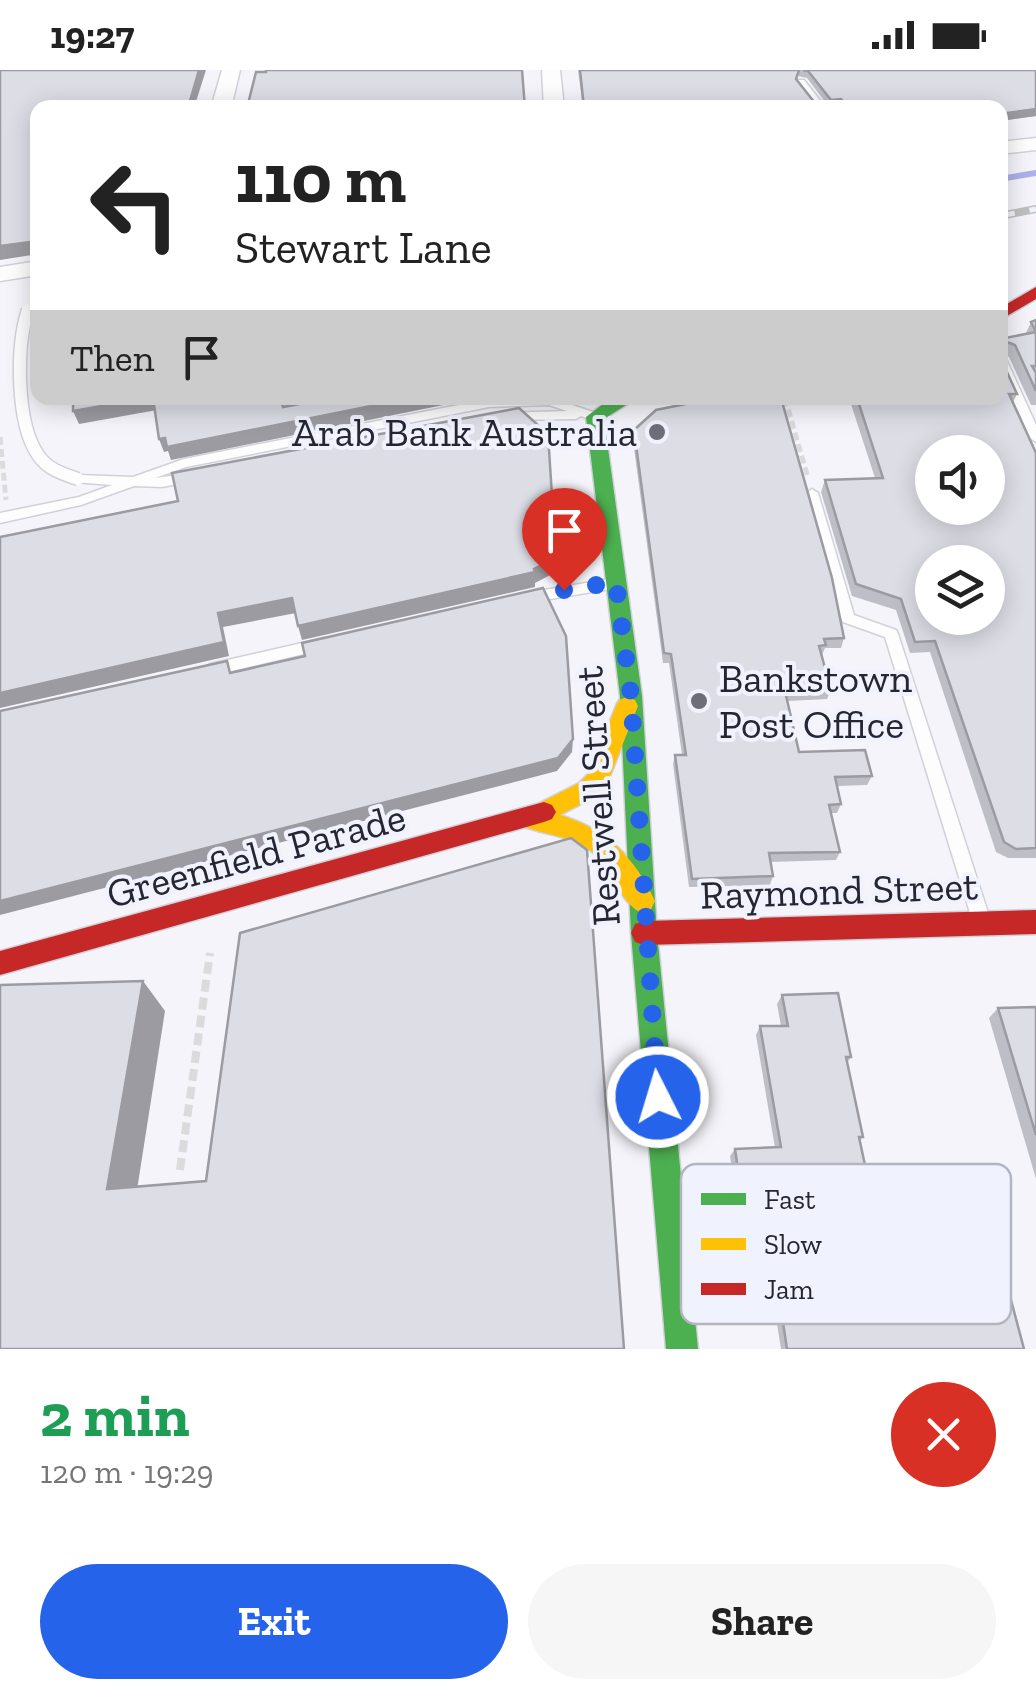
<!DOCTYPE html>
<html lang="en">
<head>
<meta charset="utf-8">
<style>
	:root { --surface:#fff; --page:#f6f6f6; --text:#222; --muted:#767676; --accent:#2563eb }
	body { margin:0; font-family:"Zilla Slab",serif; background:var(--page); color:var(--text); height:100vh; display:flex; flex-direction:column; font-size:38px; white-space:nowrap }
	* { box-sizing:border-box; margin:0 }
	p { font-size:32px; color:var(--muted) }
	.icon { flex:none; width:55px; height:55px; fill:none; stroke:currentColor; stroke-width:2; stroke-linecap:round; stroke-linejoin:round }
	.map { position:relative; height:1279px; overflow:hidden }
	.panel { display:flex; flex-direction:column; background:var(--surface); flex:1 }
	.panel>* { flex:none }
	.guide { position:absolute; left:30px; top:30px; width:978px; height:305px; border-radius:20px; box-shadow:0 5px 25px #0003; background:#fff; color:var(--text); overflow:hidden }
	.fabs { position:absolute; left:915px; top:365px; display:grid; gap:20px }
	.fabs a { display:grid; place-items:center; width:90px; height:90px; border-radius:50%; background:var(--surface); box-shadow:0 5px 25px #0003; font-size:50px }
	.pin { position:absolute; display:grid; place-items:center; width:85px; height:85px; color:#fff; margin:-102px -42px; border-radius:50% 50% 50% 0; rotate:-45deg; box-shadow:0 0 10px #0007 }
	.pin .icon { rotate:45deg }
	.me { position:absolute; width:110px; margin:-55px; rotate:355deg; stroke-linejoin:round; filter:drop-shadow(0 0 8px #0008) }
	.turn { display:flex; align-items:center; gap:35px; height:210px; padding:0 40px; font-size:45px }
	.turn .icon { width:130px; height:130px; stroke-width:2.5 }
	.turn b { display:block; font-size:70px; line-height:85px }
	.then { display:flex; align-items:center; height:95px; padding:0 40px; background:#0003; gap:20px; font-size:38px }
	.round { display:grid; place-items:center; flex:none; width:105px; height:105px; border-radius:52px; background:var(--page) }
	.head { display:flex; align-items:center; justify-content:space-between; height:170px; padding:0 40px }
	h1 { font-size:60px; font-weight:700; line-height:75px; color:#1e9e55 }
	.primary-button { display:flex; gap:20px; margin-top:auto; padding:20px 40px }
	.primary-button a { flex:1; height:115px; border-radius:60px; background:var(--accent); color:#fff; font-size:40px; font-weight:700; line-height:115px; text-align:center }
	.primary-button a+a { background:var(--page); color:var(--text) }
	.status { display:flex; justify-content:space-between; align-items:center; height:70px; padding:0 50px; background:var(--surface); direction:ltr }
	.status svg { height:28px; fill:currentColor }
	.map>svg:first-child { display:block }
</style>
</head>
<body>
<div class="status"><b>19:27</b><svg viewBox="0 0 49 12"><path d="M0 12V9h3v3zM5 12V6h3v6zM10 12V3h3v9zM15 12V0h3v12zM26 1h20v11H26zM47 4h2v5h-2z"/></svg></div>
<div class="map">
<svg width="1036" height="1279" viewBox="0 0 1036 1279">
	<rect width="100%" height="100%" fill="#f4f4fa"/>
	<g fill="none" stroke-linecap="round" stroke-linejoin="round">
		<path stroke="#adb1eb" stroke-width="6" d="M1000 109 1036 103"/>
		<defs>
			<g id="lane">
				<path d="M798 10H804L826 38H817L798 14Z"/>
				<path d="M1000 285 1006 289 1036 355V372L1030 368 1000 302Z"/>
				<path d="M551 328 599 344 601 347 595 351 581 346 576 349 504 350 498 346 500 343 567 341 549 335 489 337 186 397 155 408 193 403 199 407 197 410 162 417 134 416 81 435 0 453V443L79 427 112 415 74 412 72 409 78 405 133 407 184 389 489 329Z"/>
				<path d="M812 419 818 423 854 545 896 560 898 564 989 846 986 852 980 854 974 852 971 846 885 567 843 552 841 548 806 423Z"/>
				<path d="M616 508 623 513 616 518 526 533 519 528 526 523Z"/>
				<path d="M324 568 329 570 331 574 329 578 210 606 203 600 210 594Z"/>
			</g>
			<g id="street">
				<path d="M222 0H240L231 38H211Z"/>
				<path d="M542 0H560L564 38H544Z"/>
				<path d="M1036 68V80L1000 84V72Z"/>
				<path d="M38 191V205L0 211V197Z"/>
			</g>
			<path id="fast" d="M611 328H637L604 349 642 626 657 863 698 1279H666L631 863 620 626 586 347Z"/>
			<path id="slow" d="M627 627 635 630 638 636 606 716 595 727 560 745C606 759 635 787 655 831L651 839 642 843C620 834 611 797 591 781 571 766 545 765 522 756L519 749 522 742 579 713 589 703 616 636 619 630Z"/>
			<g id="jam">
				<path d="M1036 217V229L1000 250V238Z"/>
				<path d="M544 732 552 735 556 742 552 749 544 752 0 905V881Z"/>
				<path d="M1036 840V864L644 875 635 872 631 863 635 854 644 851Z"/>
			</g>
		</defs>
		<use href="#lane" stroke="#d1d1d9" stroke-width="3"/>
		<use href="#street" stroke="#d1d1d9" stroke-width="3"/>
		<use href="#fast" stroke="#d1d1d9" stroke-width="3"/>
		<use href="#slow" stroke="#d1d1d9" stroke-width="3"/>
		<use href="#jam" stroke="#d1d1d9" stroke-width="3"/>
		<g stroke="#dbdbde" stroke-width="5" stroke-dasharray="8 4" stroke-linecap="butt">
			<path d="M785 328 808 408"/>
			<path d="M0 367 6 430"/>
		</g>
		<path stroke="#dbdbde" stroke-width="8" stroke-dasharray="12 6" stroke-linecap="butt" d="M180 1100 210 883"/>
		<use href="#lane" fill="#fdfdfe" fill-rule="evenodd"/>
		<use href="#street" fill="#fdfdfe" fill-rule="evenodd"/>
		<use href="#fast" fill="#4caf50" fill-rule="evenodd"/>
		<use href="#slow" fill="#ffc107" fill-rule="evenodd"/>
		<use href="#jam" fill="#c62828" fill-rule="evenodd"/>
		<defs>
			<path id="rail" d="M1000 146 1036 139"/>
		</defs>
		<use href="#rail" stroke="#bfbfc1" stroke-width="8"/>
		<use href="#rail" stroke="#f0f2fe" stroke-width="5" stroke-dasharray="15" stroke-linecap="butt"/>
		<defs>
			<path id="lane-bridge" d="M28 240C16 276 16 353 38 385 47 399 63 404 78 409"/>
		</defs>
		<use href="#lane-bridge" stroke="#d1d1d9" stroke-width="15" stroke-linecap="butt"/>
		<use href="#lane-bridge" stroke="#fdfdfe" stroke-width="12"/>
	</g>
	<g fill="#bebec6">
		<path d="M578 0H1036V46L1000 51V38H841L839 36 829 37 807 8 798 6 797 10 815 33 814 38H583Z"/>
		<path d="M1036 250V335H1031L1009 287 1002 284V291L1017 324 1013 332 1036 383V788H1008L996 782 930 582 910 583 896 540 852 526 821 422 825 410 875 408 849 328H1000V269L1026 263 1031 252Z"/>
		<path d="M634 360 844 568 841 578H825L822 585 831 620 827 629 787 631 799 682 872 706 867 715 837 716 841 734 837 743H831L840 782 836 790 770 792 773 806 770 815 689 817 673 694 675 685H682L669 593H663L633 371Z"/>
		<path d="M782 925 851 987 847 993 863 1067 860 1070 879 1161 955 1214 1024 1279H781L764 1171 743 1172 730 1086 735 1079 775 1078 756 965 760 956H781L777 934Z"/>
		<path d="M1036 937V1109L989 948 998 938Z"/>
	</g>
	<g fill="#9b9ba1">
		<path d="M199 0H206L194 38H188Z"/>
		<path d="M841 29 839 36 829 37 831 30Z"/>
		<path d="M815 33 814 38H784Z"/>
		<path d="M1036 39V46L1000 51V44Z"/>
		<path d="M36 170 38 184 0 190V176Z"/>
		<path d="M148 328H153L157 340 79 354 73 341Z"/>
		<path d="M411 328H478L171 390 168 381 164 382 159 369Z"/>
		<path d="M556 488V502L535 513V517L302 570 298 556 534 499Z"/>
		<path d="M292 528 296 543 223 557 229 586 0 638V623L218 543Z"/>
		<path d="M573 669 572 682 557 701 0 845V831Z"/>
		<path d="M143 911 165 941 134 1139 107 1119Z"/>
	</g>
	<g fill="#dddde6" stroke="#9b9ba1" stroke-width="2.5" fill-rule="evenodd">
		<path d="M0 0H199L188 38H38V171L0 176Z"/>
		<path d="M266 0H522L525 38H247L256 2H266Z"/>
		<path d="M580 0H799L796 9 815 33 784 38H584Z"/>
		<path d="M803 0H1036V39L1000 44V38H849L841 29 831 30 808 1Z"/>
		<path d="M1036 250V296H1032L1036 303V321L1015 275 1002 270V291L1017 324H1009L1036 383V778L1016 779 1004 772 935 571 915 572 901 529 856 514 825 410 883 408 857 328H1000V269L1036 262 1031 252ZM932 382H988V438H932ZM932 492H988V548H932Z"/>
		<path d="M73 328H148L73 341Z"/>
		<path d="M153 328H280L283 337 331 328H411L167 377 165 368 159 369Z"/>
		<path d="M715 328H781L832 508 844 568 824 569 826 575 819 576 831 620 785 621 799 682 865 680 872 706 835 707 841 734 829 735 840 782 769 783 773 806 692 809 675 685H686L671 584 664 583 634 360 656 340Z"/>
		<path d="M519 338 548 364 556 488 534 499 535 502 298 556 292 528 218 543 224 572 0 623V467L178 431 172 403Z"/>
		<path d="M543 518 566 566 573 669 558 688 0 831V641L227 591 230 603 305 586 302 573Z"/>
		<path d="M571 768 587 780 624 1279H0V915L143 911 107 1119 206 1111 240 863Z"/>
		<path d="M838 923 851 987H846L863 1067H859L879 1161 942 1159 955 1214 1006 1211 1024 1279H787L770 1166 748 1167 735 1079 781 1077 760 956H788L782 925Z"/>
		<path d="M1036 937V1065L998 938Z"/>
	</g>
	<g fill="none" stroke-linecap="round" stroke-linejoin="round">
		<path stroke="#2563eb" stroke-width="18" stroke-dasharray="0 32.4" d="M564 520 616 512 631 626 658 1027"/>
	</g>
	<g fill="#6d6e77" stroke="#f0f2fe" stroke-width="4">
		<circle cx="657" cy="362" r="10"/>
		<circle cx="699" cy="631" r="10"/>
	</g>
	<g text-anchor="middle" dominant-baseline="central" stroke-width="8" stroke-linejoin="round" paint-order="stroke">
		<g font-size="40" fill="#252631" stroke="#f0f2fe" text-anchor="end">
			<text x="637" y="362">Arab Bank Australia</text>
			<text x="719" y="608" text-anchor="start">Bankstown<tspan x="719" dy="46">Post Office</tspan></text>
		</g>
		<g font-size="40" fill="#252631" stroke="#f0f2fe">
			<text transform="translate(597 726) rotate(-94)">Restwell Street</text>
			<text transform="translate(256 785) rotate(-15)">Greenfield Parade</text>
			<text transform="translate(839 820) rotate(-2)">Raymond Street</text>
		</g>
	</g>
	<rect x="681" y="1094" width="330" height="160" rx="15" fill="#f0f2fe" stroke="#b3b5c0" stroke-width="2.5"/>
	<rect x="701" y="1123" width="45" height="12" fill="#4caf50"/>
	<rect x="701" y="1168" width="45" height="12" fill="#ffc107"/>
	<rect x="701" y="1213" width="45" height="12" fill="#c62828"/>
	<g font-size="28" fill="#252631">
		<text x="764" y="1139">Fast</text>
		<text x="764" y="1184">Slow</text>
		<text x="764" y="1229">Jam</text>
	</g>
</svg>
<div class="fabs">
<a><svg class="icon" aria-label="sound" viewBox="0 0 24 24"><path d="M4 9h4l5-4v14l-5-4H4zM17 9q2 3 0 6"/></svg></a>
<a><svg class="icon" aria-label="layers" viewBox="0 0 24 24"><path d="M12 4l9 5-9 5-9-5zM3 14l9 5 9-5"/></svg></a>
</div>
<div class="pin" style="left:564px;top:520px;background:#d93025"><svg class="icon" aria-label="arrive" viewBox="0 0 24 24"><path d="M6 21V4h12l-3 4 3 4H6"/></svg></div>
<svg class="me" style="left:658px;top:1027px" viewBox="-20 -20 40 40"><circle r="17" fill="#2563eb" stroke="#fff" stroke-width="3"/><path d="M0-11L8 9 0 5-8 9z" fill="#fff"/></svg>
<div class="guide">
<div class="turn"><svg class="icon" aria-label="left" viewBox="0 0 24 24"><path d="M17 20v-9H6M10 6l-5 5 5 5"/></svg><div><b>110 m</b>Stewart Lane</div></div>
<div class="then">Then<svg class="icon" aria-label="arrive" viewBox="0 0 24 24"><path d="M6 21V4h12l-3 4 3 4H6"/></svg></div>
</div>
</div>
<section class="panel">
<div class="head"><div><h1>2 min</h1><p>120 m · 19:29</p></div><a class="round" style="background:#d93025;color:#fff"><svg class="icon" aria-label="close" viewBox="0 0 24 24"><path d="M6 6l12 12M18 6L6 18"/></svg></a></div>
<div class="primary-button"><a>Exit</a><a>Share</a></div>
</section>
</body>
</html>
